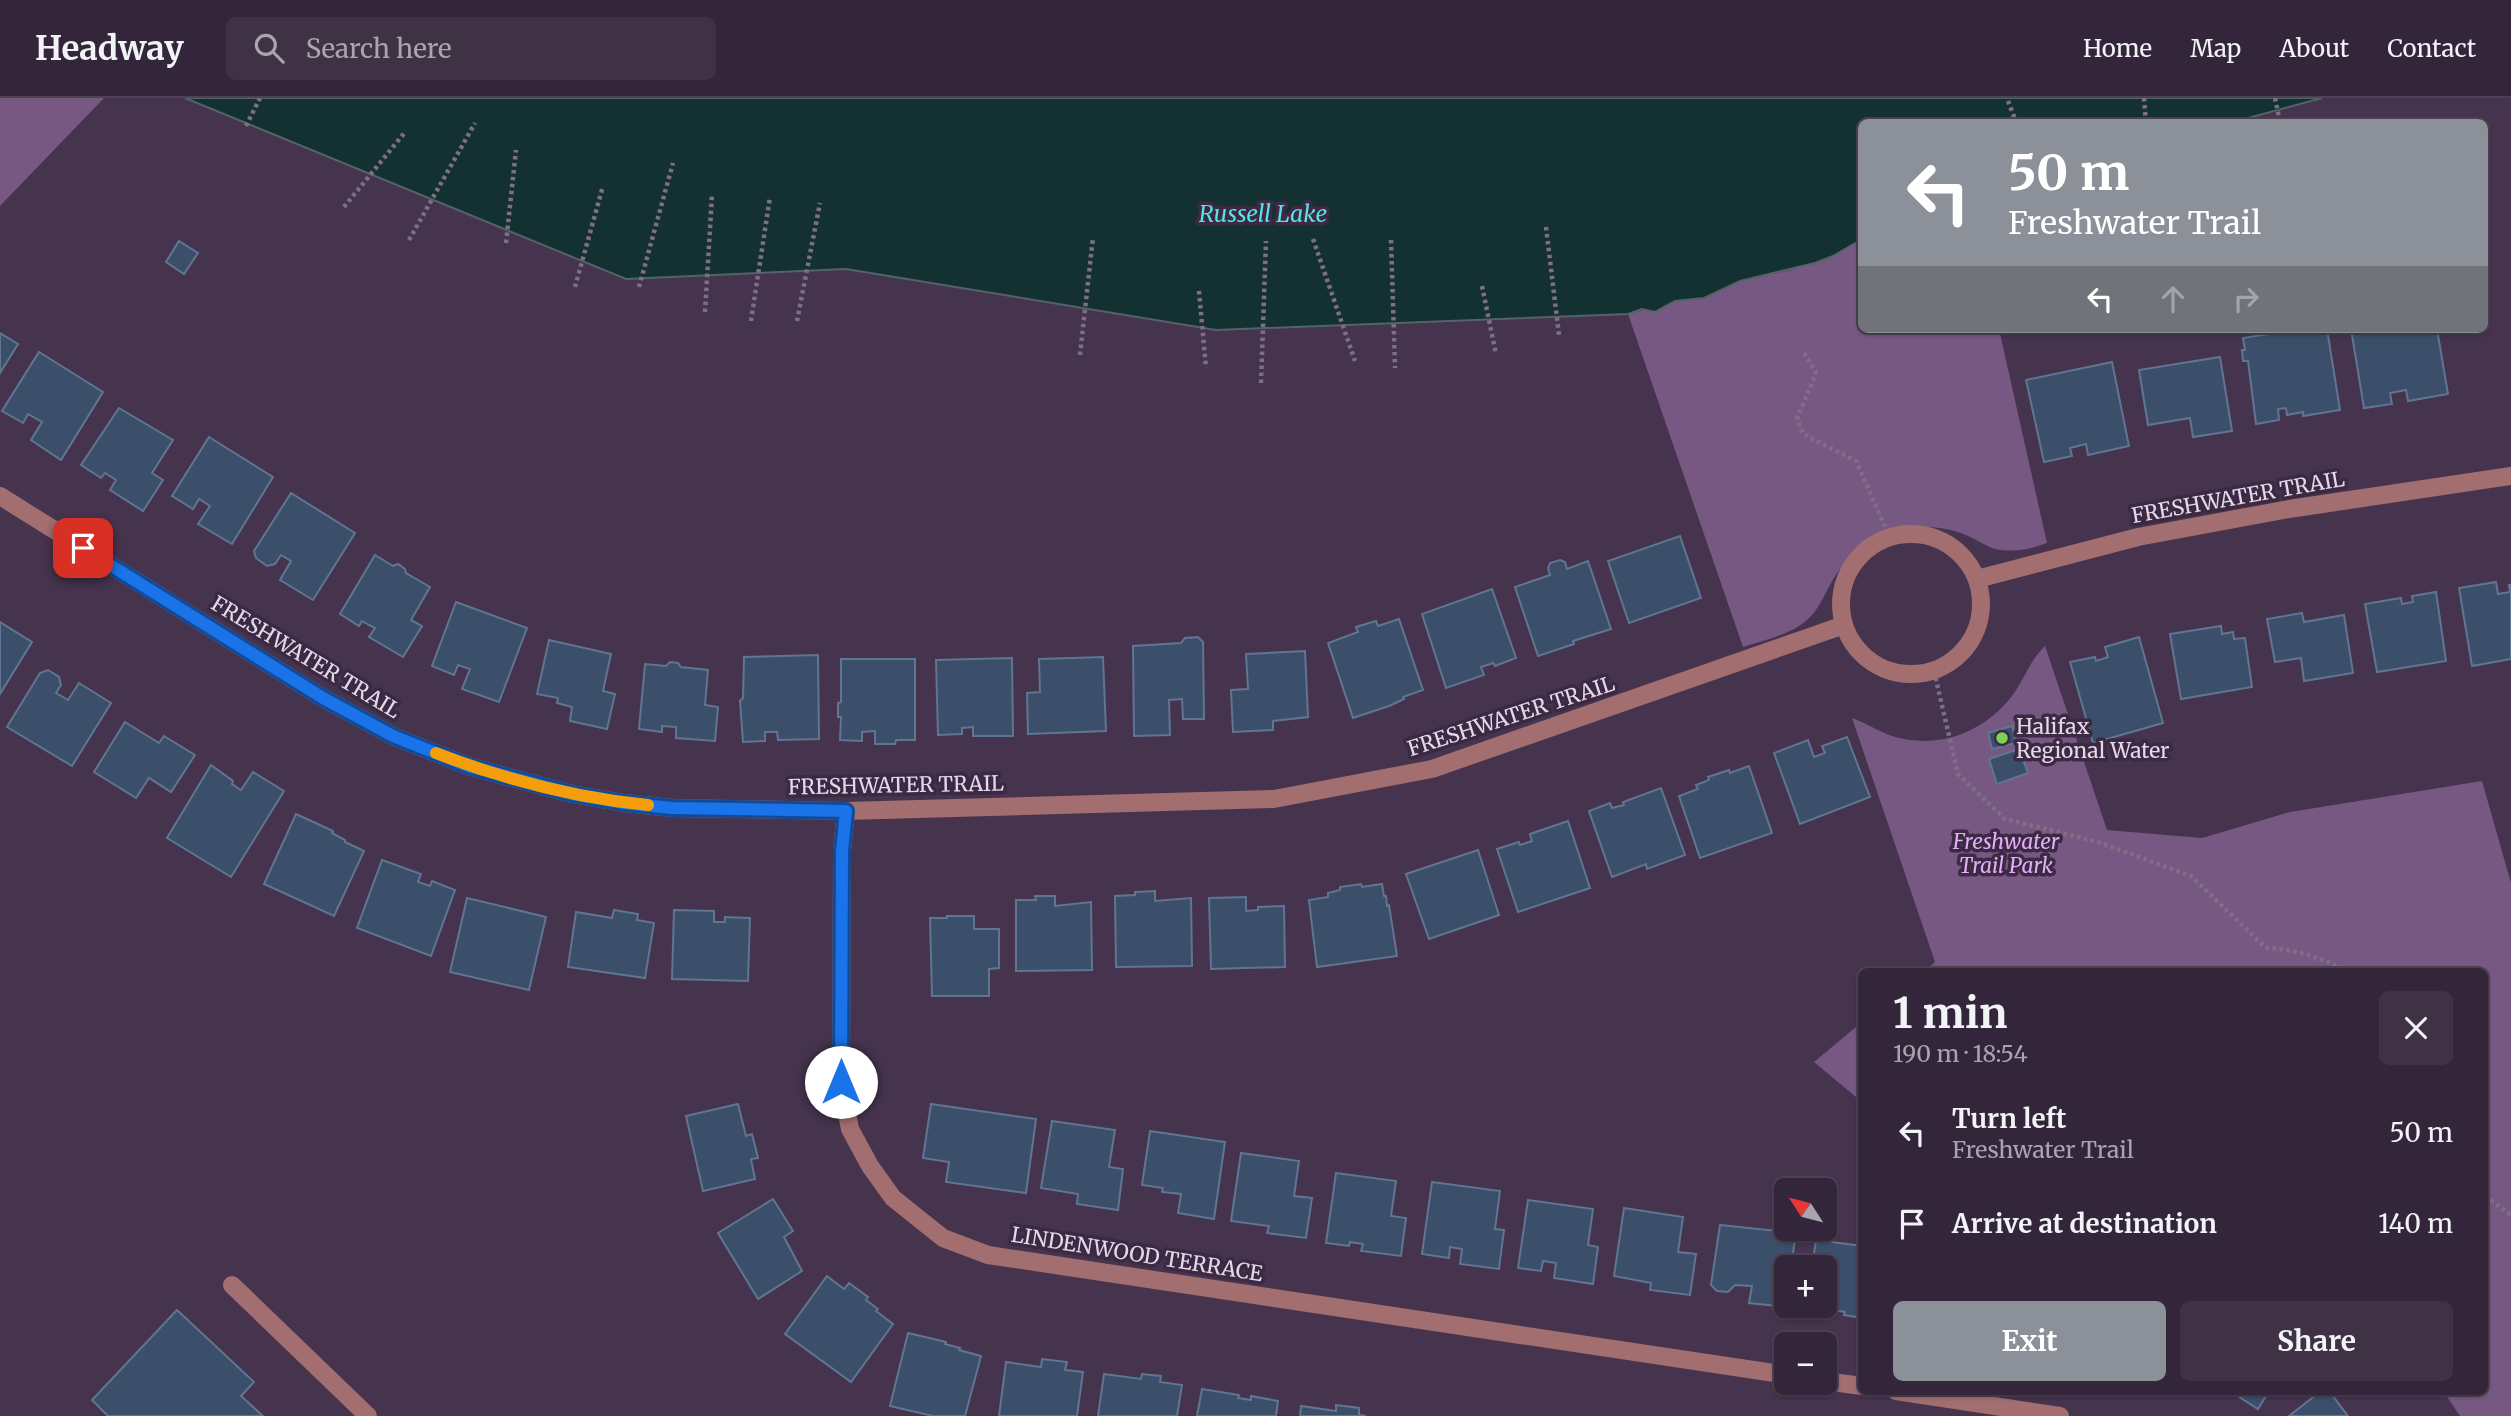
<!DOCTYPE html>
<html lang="en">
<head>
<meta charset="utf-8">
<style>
	:root { --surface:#34263a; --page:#3f3245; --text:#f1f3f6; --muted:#a9a5af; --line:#4e4354; --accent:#8c9099 }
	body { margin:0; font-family:Merriweather,serif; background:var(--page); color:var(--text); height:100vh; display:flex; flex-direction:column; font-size:26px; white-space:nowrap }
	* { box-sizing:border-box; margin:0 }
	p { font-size:23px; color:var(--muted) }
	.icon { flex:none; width:38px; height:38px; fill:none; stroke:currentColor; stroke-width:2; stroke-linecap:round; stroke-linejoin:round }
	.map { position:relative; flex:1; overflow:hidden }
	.drawer { position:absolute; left:1858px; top:870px; width:630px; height:427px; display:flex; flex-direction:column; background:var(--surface); border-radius:10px; box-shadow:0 2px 5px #0004,0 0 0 2px var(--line) }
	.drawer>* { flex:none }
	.top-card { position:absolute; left:1858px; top:21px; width:630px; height:214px; border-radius:10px; box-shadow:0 2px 5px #0004,0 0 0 2px var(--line); background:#8c9099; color:#fff; overflow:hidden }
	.needle { width:46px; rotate:306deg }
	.controls { position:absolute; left:1774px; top:1080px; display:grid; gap:14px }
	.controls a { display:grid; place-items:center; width:63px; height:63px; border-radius:10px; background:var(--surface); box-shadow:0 2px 5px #0004,0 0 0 2px var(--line); font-size:35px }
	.pin { position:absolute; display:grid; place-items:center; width:60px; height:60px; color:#fff; margin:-30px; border-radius:14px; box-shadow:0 4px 10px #0006 }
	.me { position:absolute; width:77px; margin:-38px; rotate:0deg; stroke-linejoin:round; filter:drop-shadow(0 0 5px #0008) }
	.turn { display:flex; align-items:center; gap:24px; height:147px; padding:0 35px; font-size:32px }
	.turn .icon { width:91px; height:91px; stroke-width:2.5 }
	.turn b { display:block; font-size:49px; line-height:60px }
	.lanes { display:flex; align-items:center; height:66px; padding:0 35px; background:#0003; justify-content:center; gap:35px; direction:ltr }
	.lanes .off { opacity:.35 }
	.round { display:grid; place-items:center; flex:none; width:74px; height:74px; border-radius:10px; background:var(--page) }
	.overview { display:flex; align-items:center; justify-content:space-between; height:119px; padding:0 35px }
	h1 { font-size:42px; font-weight:700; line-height:52px }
	.action { display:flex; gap:14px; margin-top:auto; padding:14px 35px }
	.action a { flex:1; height:80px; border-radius:10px; background:var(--accent); color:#fff; font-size:28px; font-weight:700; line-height:80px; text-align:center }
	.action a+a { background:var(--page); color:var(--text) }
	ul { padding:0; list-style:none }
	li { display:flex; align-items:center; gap:21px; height:91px; padding:0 35px }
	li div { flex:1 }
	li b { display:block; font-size:26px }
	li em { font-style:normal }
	header { display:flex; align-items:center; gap:42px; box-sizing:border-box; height:98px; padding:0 35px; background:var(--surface); border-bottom:2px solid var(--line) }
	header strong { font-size:33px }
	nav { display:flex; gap:38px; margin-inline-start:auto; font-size:24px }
	.search { width:490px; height:63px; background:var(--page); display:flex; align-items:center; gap:18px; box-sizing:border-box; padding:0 24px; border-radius:10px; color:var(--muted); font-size:26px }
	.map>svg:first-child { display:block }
</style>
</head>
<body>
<header>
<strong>Headway</strong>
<div class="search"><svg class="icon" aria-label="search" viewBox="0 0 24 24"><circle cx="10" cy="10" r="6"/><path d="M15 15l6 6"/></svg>Search here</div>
<nav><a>Home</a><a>Map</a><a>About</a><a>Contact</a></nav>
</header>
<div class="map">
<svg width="2511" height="1318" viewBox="0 0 2511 1318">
	<rect width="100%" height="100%" fill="#46334e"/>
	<g fill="#775883">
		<path d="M0 0H104L0 108Z"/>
		<path d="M1862 141V231H1999L2047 445C2030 451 2014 455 1995 451 1985 448 1976 441 1966 437 1944 428 1917 426 1893 434 1865 443 1844 461 1830 487 1823 500 1818 512 1807 522 1790 537 1764 542 1743 549L1628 216 1675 203 1704 200 1740 183 1791 172 1833 158Z"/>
		<path d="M2045 548 2107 732 2202 740 2290 714 2482 683 2511 785V1318H2460L2443 1293H2485V873H1925L1935 864 1852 620C1866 625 1878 633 1892 638 1938 652 1983 635 2012 598 2025 581 2029 563 2045 548Z"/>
		<path d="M1862 924V1004L1814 964Z"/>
	</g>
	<path fill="#143132" stroke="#536369" stroke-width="2" d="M185 0H2322L2233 24H1862V141L1833 158 1815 165 1740 183 1704 200 1675 203 1655 214 1642 211 1628 216 1216 232 846 171 626 181Z"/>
	<g fill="#3b4f6b" stroke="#607592" stroke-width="2">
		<path d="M179 143 198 155 184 176 166 164Z"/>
		<path d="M2300 231H2327L2340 312 2303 318V314L2287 317 2286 310 2278 311 2279 322 2256 326 2248 263H2243L2242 252H2245L2243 240Z"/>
		<path d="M2351 231H2437L2448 296 2408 303 2406 292 2390 295 2392 306 2364 310Z"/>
		<path d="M0 235 18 246 0 275Z"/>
		<path d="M39 254 103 294 61 362 31 342 42 324 28 316 23 325 2 313Z"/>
		<path d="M2220 259 2232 333 2193 339 2190 320 2148 327 2139 272Z"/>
		<path d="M2112 264 2129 348 2088 357 2086 346 2070 350 2072 358 2044 364 2026 282Z"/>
		<path d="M119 310 173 342 152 375 163 382 143 413 110 392 116 382 105 375 101 380 81 367Z"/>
		<path d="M209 339 273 379 232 446 198 426 210 408 199 401 193 411 172 398Z"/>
		<path d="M291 395 355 435 313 502 280 482 291 463 281 457 275 466 267 468 256 460 254 453Z"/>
		<path d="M1680 438 1701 500 1629 525 1608 463Z"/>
		<path d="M375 457 393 468 398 466 405 471 406 475 430 489 411 522 422 528 403 559 369 539 375 530 362 523 359 528 340 516Z"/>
		<path d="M1560 462 1565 464 1567 471 1588 463 1611 531 1573 543 1574 546 1538 558 1515 489 1550 477 1548 470 1550 465Z"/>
		<path d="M2496 484 2498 496 2510 494 2509 487H2511V561L2472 568 2459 490Z"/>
		<path d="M1492 491 1516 560 1495 568 1493 565 1481 569 1484 577 1446 590 1422 516Z"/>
		<path d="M2436 494 2446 563 2377 574 2365 506 2401 500 2402 506 2413 504 2412 498Z"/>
		<path d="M456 504 527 530 499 604 462 591 470 571 458 567 454 577 432 568Z"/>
		<path d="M2302 515 2304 524 2344 517 2353 575 2304 583 2301 560 2275 564 2267 521Z"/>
		<path d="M1399 521 1423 592 1403 599 1404 601 1389 608 1353 620 1328 545 1358 534 1356 529 1376 523 1378 528Z"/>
		<path d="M0 524 32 544 0 596Z"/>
		<path d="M2221 528 2222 536 2233 534 2234 541 2245 540 2252 589 2181 601 2170 536Z"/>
		<path d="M1198 539 1203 544 1204 621H1183L1182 601 1169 602 1170 637 1134 638 1133 548 1181 545 1185 540Z"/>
		<path d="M2139 539 2163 625 2093 645 2070 564 2095 559 2096 563 2108 559 2105 549Z"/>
		<path d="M549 542 611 556 603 593 615 596 607 631 570 623 572 609 557 605 558 600 537 596Z"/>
		<path d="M1305 553 1308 619 1273 623V632L1233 634 1231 592 1248 591 1246 556Z"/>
		<path d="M818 557 819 641 778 642 777 634H765V643L743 644 740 603 743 600 744 559Z"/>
		<path d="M1103 559 1106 633 1028 636 1027 595 1040 594 1039 561Z"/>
		<path d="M1012 560 1013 638H973V629L962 630V636L938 637 936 562Z"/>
		<path d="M841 561H915V642H896L895 646H875V633L862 634V643L840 642 841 619H838V605L841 604Z"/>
		<path d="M670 564 678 565 681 569 708 572 705 607 718 609 715 643 676 640V629L662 628V634L639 631 645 566 666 568Z"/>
		<path d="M48 572 59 579 61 587 56 595 68 602 79 585 111 605 72 668 7 629 40 575Z"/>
		<path d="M125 624 159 645 164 638 195 657 171 694 149 680 136 700 94 674Z"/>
		<path d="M2012 628 2016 645 1992 651 1988 635Z"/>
		<path d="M1847 639 1870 699 1800 726 1774 655 1808 642 1814 659 1825 655 1822 648Z"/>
		<path d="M2019 651 2028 675 1997 686 1989 661Z"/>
		<path d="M211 667 233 683 232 686 241 692 253 674 284 693 231 779 167 740Z"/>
		<path d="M1749 668 1772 735 1700 760 1679 698 1698 691 1696 687 1709 682 1708 679 1729 672 1730 675Z"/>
		<path d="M1661 690 1685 757 1647 771 1646 766 1612 779 1589 713 1610 705 1612 710 1624 707 1623 704Z"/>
		<path d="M296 716 333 733 332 735 345 742V744L364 753 334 818 264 786Z"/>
		<path d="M1568 723 1590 790 1518 814 1497 751 1519 744 1520 747 1532 743 1530 736Z"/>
		<path d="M1478 752 1499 817 1429 841 1406 776Z"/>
		<path d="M382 762 421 776 418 784 430 788 432 783 455 792 431 858 357 830Z"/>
		<path d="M1361 786 1362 789 1382 786 1384 798H1386L1387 808 1389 807 1397 858 1317 869 1309 802 1328 799V795L1340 792V789Z"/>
		<path d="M1155 793V803L1191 800 1192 868 1116 869 1115 798 1135 797V794Z"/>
		<path d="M1035 798H1055V808L1091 804 1092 872 1016 873V802H1036Z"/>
		<path d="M1246 799V813L1258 812V809L1284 808 1285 869 1211 871 1209 800Z"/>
		<path d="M467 800 546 819 529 892 450 874Z"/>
		<path d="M614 812 638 816 637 822 654 825 645 880 568 869 576 814 612 820Z"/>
		<path d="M674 812 714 813V824H725V819L750 820 748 883 672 881Z"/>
		<path d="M947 818H974V831H999V870L989 871V898H932L930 820H947Z"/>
		<path d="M738 1006 746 1038 752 1036 758 1060 751 1061 755 1081 703 1093 686 1018Z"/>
		<path d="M931 1006 1036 1021 1026 1095 946 1084 949 1064 923 1060Z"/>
		<path d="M1052 1023 1115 1032 1109 1069 1123 1071 1118 1112 1077 1106 1078 1096 1041 1090Z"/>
		<path d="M1150 1033 1225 1044 1214 1121 1178 1115 1181 1096 1162 1094 1163 1090 1142 1087Z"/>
		<path d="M1241 1055 1299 1063 1294 1098 1312 1100 1306 1140 1267 1135 1269 1128 1231 1123Z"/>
		<path d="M1336 1075 1396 1083 1391 1118 1406 1120 1401 1158 1361 1153 1363 1146 1350 1144 1349 1148 1326 1145Z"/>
		<path d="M1432 1084 1500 1093 1495 1131 1504 1132 1499 1171 1460 1166 1462 1151 1450 1149 1449 1160 1422 1156Z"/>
		<path d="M773 1101 793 1133 784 1139 802 1173 758 1201 718 1135Z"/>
		<path d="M1528 1102 1593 1111 1588 1147 1598 1149 1593 1186 1554 1180 1556 1165 1543 1163 1541 1173 1518 1170Z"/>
		<path d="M1624 1110 1683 1119 1678 1154 1696 1156 1690 1197 1650 1192 1651 1185 1614 1178Z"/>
		<path d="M1720 1127 1796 1135 1791 1169H1787L1786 1209 1749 1205 1752 1188 1735 1187 1728 1194 1717 1193 1711 1187Z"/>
		<path d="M1816 1142 1862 1148V1220L1844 1217 1845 1214 1827 1211V1208H1824L1825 1169H1812Z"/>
		<path d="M827 1178 844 1191 849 1185 868 1199 866 1202 878 1211 876 1213 893 1226 851 1284 785 1236Z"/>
		<path d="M177 1212 254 1284 241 1298 263 1318H108L92 1302Z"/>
		<path d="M908 1235 946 1244 945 1246 960 1250 959 1252 981 1258 965 1318H933L890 1308Z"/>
		<path d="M1042 1261 1067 1264 1065 1272 1083 1274 1077 1318H999L1006 1264 1041 1269Z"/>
		<path d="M1104 1276 1141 1281 1142 1276 1161 1278 1160 1284 1182 1287 1177 1318H1098Z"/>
		<path d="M1202 1291 1239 1297 1238 1300 1251 1302V1298L1278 1303 1276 1318H1197Z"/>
		<path d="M2230 1293H2269L2258 1311Z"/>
		<path d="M2321 1293H2329L2348 1318H2289Z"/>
		<path d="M1336 1307 1359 1310V1317L1366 1318H1300L1301 1308 1336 1313Z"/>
	</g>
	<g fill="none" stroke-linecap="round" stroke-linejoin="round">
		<g stroke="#7f6f86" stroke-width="4.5" stroke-dasharray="3.5 3.5" stroke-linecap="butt">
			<path d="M2144 0 2146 24"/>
			<path d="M2275 0 2280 24"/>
			<path d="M2008 3 2016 24"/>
			<path d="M246 28 260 0"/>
			<path d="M344 109 406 33"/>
			<path d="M1546 129 1559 237"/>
			<path d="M1313 141 1355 263"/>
			<path d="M409 142 475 25"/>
			<path d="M1391 142 1395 270"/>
			<path d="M506 145 516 52"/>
			<path d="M1482 188 1496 256"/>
			<path d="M575 189 603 88"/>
			<path d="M639 189 673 65"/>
			<path d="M1199 193 1206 270"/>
			<path d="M705 214 712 97"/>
			<path d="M751 223 770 99"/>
			<path d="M797 223 820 105"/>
			<path d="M1804 255 1816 275 1797 321 1803 336 1856 363 1890 440"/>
			<path d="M1080 257 1093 139"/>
			<path d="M1261 285 1266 143"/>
			<path d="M1934 573 1958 676 2005 721 2098 744 2191 778 2266 850C2298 851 2321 861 2349 873"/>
			<path d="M2485 1098 2511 1117"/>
		</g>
		<g stroke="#a26e70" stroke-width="18">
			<path d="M0 398 323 600 393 638 468 668 572 696 624 705 672 710 846 713 1274 701 1432 671 1844 527"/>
			<circle cx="1911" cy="506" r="70"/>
			<path d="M1977 481 2138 439 2289 411 2511 378"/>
			<path d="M846 713 842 753 841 984 850 1031 870 1068 893 1100 943 1140 988 1157 1787 1277"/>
			<path d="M232 1187 368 1318"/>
			<path d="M1825 1283 1862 1288"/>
			<path d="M1896 1293 2060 1318"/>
		</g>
	</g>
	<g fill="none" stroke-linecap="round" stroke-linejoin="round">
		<defs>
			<path id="route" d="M83 450 323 600 393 638 468 668 572 696 624 705 672 710 846 713 842 753 841 984"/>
		</defs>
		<use href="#route" stroke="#114b97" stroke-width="18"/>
		<use href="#route" stroke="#1a73e8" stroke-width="12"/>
		<path stroke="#f59e0b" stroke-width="12" d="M436 655C503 681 576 700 648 707"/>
	</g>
	<circle fill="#7dd154" stroke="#3c2943" stroke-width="2.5" cx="2002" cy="640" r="7"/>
	<g text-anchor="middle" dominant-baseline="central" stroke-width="7" stroke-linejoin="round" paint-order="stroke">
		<g font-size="21" fill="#e5d9e9" stroke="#3c2943">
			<text transform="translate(2238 399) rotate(-10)">FRESHWATER TRAIL</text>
			<text transform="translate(306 559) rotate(31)">FRESHWATER TRAIL</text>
			<text transform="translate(1511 618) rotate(-18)">FRESHWATER TRAIL</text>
			<text transform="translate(896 687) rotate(-1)">FRESHWATER TRAIL</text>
			<text transform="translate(1137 1156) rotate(9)">LINDENWOOD TERRACE</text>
		</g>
		<g font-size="21" fill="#e5d9e9" stroke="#3c2943" text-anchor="start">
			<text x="2016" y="628">Halifax<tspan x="2016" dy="24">Regional Water</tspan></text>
		</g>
		<g font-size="21" font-style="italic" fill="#e4adf8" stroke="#3c2943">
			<text x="2006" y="743">Freshwater<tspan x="2006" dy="24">Trail Park</tspan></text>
		</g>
		<g font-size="23" font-style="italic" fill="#57e2e5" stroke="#3c2943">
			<text x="1263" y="115">Russell Lake</text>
		</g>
	</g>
</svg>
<div class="controls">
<a><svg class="needle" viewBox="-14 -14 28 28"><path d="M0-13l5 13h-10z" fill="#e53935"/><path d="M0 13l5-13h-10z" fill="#a9a5af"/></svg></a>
<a>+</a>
<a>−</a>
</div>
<div class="pin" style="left:83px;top:450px;background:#d93025"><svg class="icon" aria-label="arrive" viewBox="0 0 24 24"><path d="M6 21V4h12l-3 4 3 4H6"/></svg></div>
<svg class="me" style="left:841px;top:984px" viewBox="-20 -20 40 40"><circle r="19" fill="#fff"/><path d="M0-13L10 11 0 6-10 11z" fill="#1a73e8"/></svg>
<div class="top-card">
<div class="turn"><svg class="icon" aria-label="left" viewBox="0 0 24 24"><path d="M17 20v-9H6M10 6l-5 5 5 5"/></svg><div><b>50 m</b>Freshwater Trail</div></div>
<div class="lanes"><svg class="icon" aria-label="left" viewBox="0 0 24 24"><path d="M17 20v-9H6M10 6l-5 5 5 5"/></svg><svg class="icon off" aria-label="ahead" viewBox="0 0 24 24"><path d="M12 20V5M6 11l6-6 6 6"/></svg><svg class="icon off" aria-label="right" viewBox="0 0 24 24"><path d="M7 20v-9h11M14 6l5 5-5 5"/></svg></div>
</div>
<section class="drawer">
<div class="overview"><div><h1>1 min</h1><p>190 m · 18:54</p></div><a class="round"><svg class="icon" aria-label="close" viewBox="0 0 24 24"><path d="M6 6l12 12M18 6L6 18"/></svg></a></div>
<ul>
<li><svg class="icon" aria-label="left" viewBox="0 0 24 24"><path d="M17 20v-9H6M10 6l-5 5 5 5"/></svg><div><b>Turn left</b><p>Freshwater Trail</p></div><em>50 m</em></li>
<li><svg class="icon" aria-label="arrive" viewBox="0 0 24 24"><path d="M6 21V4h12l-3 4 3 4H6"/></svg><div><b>Arrive at destination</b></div><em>140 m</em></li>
</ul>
<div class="action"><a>Exit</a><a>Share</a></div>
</section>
</div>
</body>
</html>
